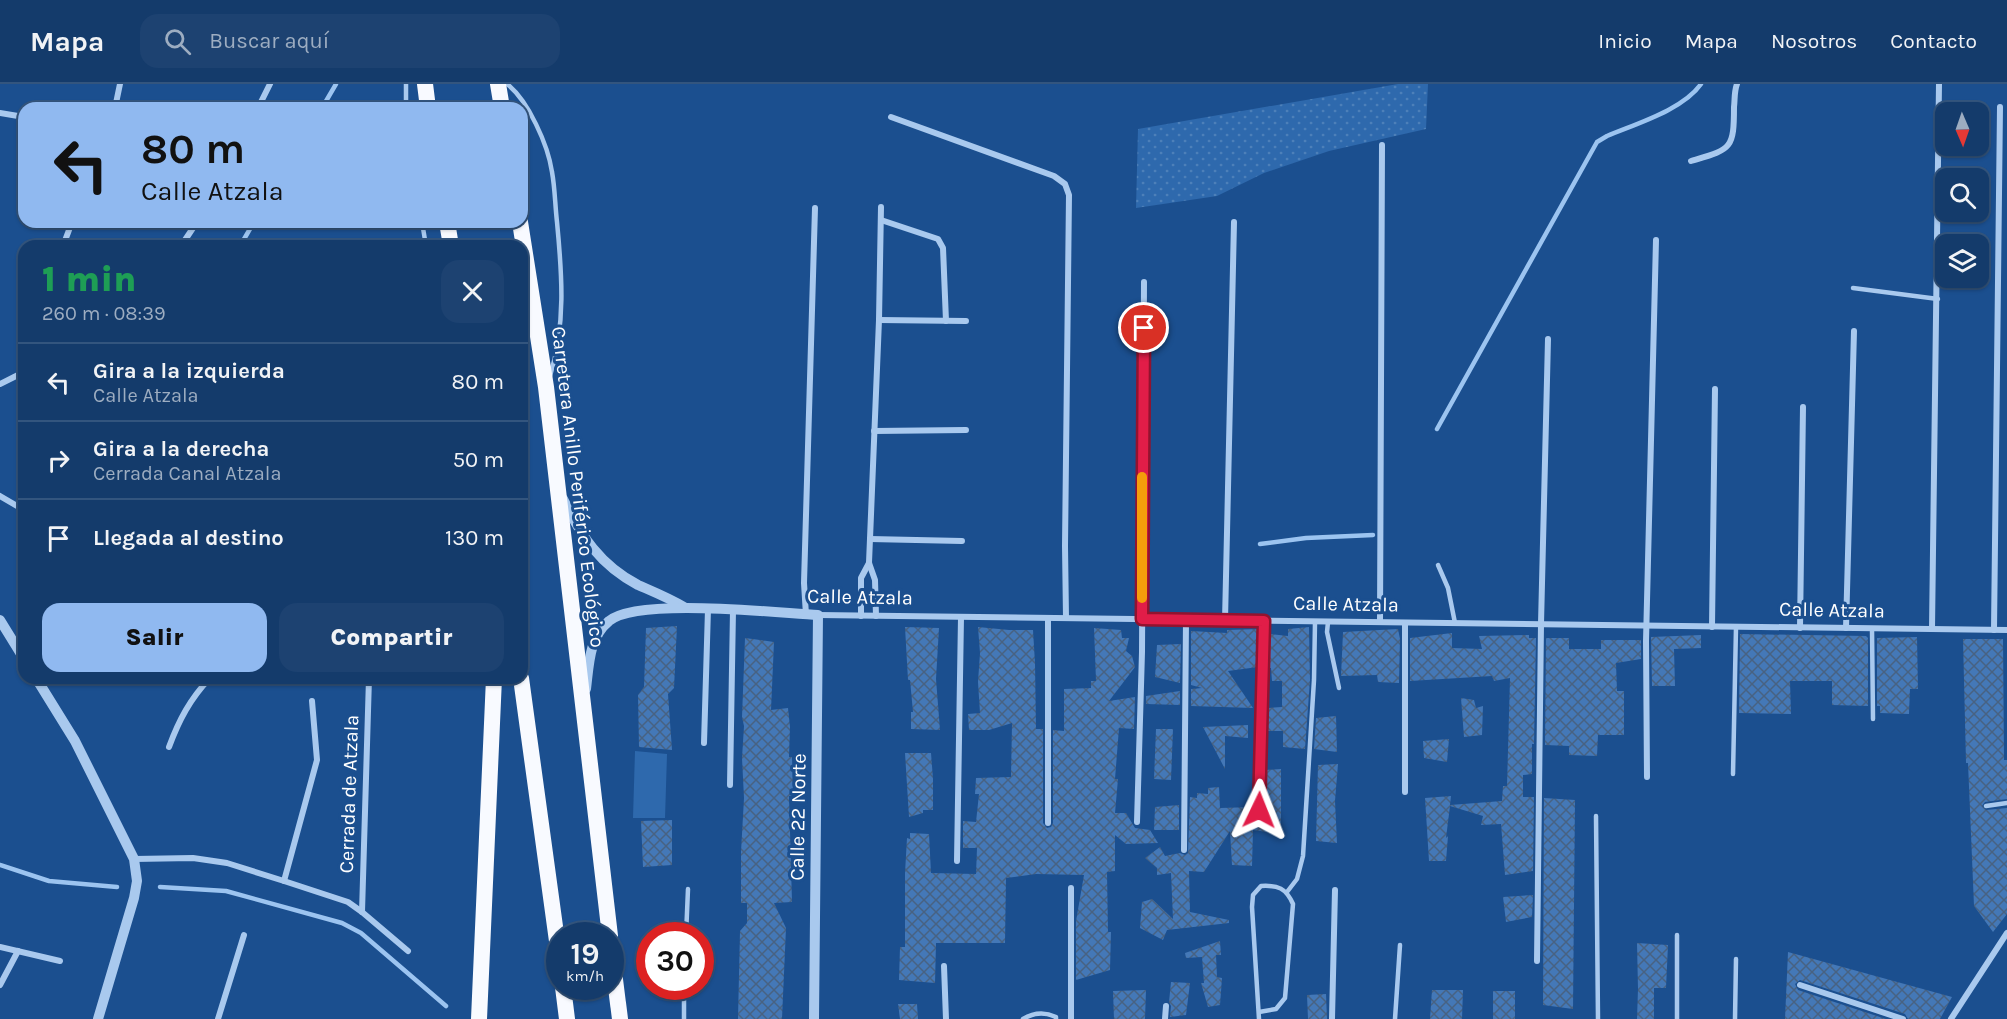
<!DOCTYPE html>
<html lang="es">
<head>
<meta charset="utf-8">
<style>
	:root { --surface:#143b6b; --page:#1d4271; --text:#f1f3f6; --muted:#9dadc1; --line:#33557e; --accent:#90b9f0 }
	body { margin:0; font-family:Karla,sans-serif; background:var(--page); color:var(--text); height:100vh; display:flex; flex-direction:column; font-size:22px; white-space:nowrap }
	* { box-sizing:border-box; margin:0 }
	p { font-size:20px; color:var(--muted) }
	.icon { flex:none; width:33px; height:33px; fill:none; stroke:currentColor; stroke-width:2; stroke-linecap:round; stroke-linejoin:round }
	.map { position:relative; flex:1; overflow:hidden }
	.drawer { position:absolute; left:18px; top:156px; width:510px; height:444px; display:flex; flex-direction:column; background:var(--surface); border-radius:18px; box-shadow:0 2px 4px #0004,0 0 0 2px var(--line) }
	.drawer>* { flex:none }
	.banner { position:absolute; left:18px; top:18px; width:510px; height:126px; border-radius:18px; box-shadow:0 2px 4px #0004,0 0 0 2px var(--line); background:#90b9f0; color:#111; overflow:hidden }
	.needle { width:39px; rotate:178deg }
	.buttons { position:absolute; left:1935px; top:18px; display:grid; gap:12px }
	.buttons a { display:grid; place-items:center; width:54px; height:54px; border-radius:12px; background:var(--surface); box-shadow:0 2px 4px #0004,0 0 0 2px var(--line); font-size:30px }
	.speed { position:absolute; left:546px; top:838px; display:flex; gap:12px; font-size:30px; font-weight:700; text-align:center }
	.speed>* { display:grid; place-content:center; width:78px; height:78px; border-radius:50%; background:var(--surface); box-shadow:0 2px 4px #0004,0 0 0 2px var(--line); line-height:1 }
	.speed small { font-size:15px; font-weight:400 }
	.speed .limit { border:9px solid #d22; background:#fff; color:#111 }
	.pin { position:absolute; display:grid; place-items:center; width:51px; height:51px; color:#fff; margin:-26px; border:3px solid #fff; border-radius:50%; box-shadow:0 2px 6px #0007 }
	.me { position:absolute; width:66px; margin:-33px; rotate:2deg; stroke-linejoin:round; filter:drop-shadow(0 0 4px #0008) }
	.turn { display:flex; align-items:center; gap:21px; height:126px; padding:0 24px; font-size:27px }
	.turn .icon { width:78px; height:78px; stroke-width:2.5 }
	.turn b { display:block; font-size:42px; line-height:51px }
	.round { display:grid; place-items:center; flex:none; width:63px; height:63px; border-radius:18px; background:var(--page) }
	.overview { display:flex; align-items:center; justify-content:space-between; height:102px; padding:0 24px }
	h1 { font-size:36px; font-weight:800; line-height:45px; color:#1e9e55 }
	.action { display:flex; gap:12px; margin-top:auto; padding:12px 24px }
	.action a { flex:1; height:69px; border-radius:18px; background:var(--accent); color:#111; font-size:24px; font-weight:800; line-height:69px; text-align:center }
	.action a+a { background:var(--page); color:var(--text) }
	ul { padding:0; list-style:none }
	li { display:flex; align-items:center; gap:18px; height:78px; padding:0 24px; border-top:2px solid var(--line) }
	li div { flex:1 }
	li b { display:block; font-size:22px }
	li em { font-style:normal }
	header { display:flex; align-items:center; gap:36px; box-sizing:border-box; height:84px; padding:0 30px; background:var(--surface); border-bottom:2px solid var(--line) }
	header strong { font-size:28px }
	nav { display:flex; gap:33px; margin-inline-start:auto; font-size:21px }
	.search { width:420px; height:54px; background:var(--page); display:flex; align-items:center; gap:15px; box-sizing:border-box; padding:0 21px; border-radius:18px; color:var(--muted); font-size:22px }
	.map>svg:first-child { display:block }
</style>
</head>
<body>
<header>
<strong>Mapa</strong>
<div class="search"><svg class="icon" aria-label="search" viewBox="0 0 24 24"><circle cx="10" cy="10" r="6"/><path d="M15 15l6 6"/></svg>Buscar aquí</div>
<nav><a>Inicio</a><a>Mapa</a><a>Nosotros</a><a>Contacto</a></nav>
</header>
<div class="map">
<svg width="2007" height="935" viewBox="0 0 2007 935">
	<defs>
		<pattern id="grass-dots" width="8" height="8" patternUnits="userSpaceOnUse" patternTransform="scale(1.5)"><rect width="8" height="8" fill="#2e69ad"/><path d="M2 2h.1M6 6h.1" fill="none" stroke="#4d80b9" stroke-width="1.8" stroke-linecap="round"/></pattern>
		<pattern id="building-cross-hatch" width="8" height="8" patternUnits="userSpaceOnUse" patternTransform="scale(1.5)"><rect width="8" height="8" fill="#4478b7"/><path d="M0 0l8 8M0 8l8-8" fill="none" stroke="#486282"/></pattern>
	</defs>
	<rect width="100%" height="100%" fill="#1b4f8f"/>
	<path fill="url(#grass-dots)" d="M1398 0H1428L1426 45 1329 67 1264 89 1217 112 1136 124 1138 45Z"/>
	<path fill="#2e69ad" d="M635 667 667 670 665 734H633Z"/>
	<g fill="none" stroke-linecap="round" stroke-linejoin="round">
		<g stroke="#9cc4f0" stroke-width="4.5">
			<path d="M322 24 336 0"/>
			<path d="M240 162 254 138"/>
			<path d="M1437 345 1597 58 1607 52C1635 40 1683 26 1701 0"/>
			<path d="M1260 460 1306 454 1373 451"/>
			<path d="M0 781 49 797 117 803"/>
			<path d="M160 803 226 807 342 839 361 849 446 922"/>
		</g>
	</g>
	<g fill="url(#building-cross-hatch)">
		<path d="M677 542 674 604 668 610 672 666 639 663 638 611 644 603 646 544Z"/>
		<path d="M905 543 939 544 936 595 940 646 911 645V628H913L910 596H908Z"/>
		<path d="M978 543 1009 546H1033L1035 579 1036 645H1043V739L1047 744 1051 743 1053 739V646L1064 647V605L1091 604V597H1096L1094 544 1121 546 1122 554H1129L1126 567 1132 572 1135 583 1109 617 1135 613 1134 645 1119 644 1115 695H1118L1115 729H1126L1135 744 1150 746 1158 759 1126 760 1115 751V787L1107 788 1108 848H1111L1110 886 1076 896V837L1084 791 1036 790 1006 794 1005 859H936L935 899 899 896 900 863H905V789L907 754 910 755V749L929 750 931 789 976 790 977 764H963V737L976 738 979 710H975L976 694 1011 693 1012 639 989 646H969L968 630 980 629 978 598 980 569Z"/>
		<path d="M1309 543 1310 596 1305 665 1283 663V647H1266L1267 624 1282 623V597H1272L1271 584H1268L1269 550 1288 552V545Z"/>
		<path d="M1259 545 1258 583 1228 587 1253 624 1191 622V605L1202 604 1191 601V547L1227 549V546Z"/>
		<path d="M1398 545 1400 555 1399 599 1378 598 1377 591 1341 592 1343 548Z"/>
		<path d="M1452 549V564L1482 565 1479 552 1529 551V554H1536L1534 660H1532V690L1523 691V713H1534L1533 787 1505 791 1501 740 1481 741 1483 732 1450 722 1446 754 1448 752 1446 777H1429L1425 714 1451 712 1450 721 1502 717 1503 702H1507L1510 594 1494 597 1492 592 1410 597V554Z"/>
		<path d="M1740 550 1866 552 1868 554V622L1832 621V597H1790L1791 630 1739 629Z"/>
		<path d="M1701 551V564L1674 565 1675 602H1652L1651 553Z"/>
		<path d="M1917 553 1918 605H1910L1909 630 1880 629V622H1877V554Z"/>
		<path d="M745 554 774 558 771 626 788 624 790 643 789 673H792L793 712H789L792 818 774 819 786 844 782 935H738L740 847 747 839V819H741V768L744 714 742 674 744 642 742 633Z"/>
		<path d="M1546 554H1569V565H1601V556H1641V575L1616 579 1617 607H1624V651H1598L1597 672 1569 671V662L1545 661Z"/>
		<path d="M1963 555H2003L2004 676H2007V715L1985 718 1982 722 1986 726 2007 724V830L1993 848 1974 822 1968 679H1966Z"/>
		<path d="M1181 560 1180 599 1155 593 1157 561Z"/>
		<path d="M1180 607V621L1146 620V612Z"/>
		<path d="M1461 614 1474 616 1476 624 1483 622 1482 651 1464 653Z"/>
		<path d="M1336 632 1337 668 1314 665 1316 634Z"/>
		<path d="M1248 641V654L1225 652V685L1203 643Z"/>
		<path d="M1156 645H1173L1171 696 1154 695Z"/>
		<path d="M1449 655 1447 678 1424 674 1423 657Z"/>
		<path d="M905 669H931L933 695V726H923V729L909 733Z"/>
		<path d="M1338 680 1335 717 1337 759 1316 757 1318 681Z"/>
		<path d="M1281 685V750L1253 746 1252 782 1232 781 1230 747 1204 788 1189 787 1190 828 1229 836V839L1167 846 1163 856 1140 844 1142 818 1152 815 1173 835 1171 789 1157 791V784L1145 774 1160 763 1165 772 1180 769 1185 771 1188 769 1190 713 1197 714V709L1208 710V704L1219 703 1220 724 1254 723 1255 729 1261 731 1264 726 1265 686Z"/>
		<path d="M1544 714 1575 716 1573 925 1543 921Z"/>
		<path d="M1179 721V746H1154L1155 723Z"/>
		<path d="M672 736V781L643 783 641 737Z"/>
		<path d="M1533 811 1532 833 1506 838 1503 813Z"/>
		<path d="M1220 857 1221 871H1216L1217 893 1222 894 1220 921 1208 923 1201 899H1204L1202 873 1186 874 1185 869Z"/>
		<path d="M1637 859 1668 861 1666 904H1654V935H1637L1638 905Z"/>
		<path d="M1788 868 1952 913 1940 935H1908L1905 930 1800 896 1795 900 1798 906 1886 935H1785Z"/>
		<path d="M1171 898 1190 899 1186 931 1170 933 1171 922 1169 918Z"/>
		<path d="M1146 906 1145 935H1114L1113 907Z"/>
		<path d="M1432 906H1463L1462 935H1430Z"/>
		<rect x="1493" y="907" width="22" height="28"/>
		<path d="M1326 910 1327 935H1308L1307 911Z"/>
		<path d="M898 920H917L918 935H900Z"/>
	</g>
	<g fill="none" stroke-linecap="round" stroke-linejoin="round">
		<g stroke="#a9c9ee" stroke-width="4.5">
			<path d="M507 0C528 16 548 61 552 88 555 104 555 121 557 138 562 190 566 241 550 292"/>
			<path d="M406 24V0"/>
			<path d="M422 138 426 162"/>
			<path d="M1853 204 1938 215"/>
			<path d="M1438 481 1448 504 1455 539"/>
			<path d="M1328 538 1327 548 1339 604"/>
			<path d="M1872 545 1873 635"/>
			<path d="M1733 690 1736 543"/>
			<path d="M1986 722 2007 719"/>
			<path d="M1596 732 1598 935"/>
			<path d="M1287 808 1297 795 1303 772 1314 596 1315 538"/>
			<path d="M686 852 688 805"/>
			<path d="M684 935V903"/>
			<path d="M1023 935C1033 929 1045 928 1056 933V935"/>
			<path d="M1259 935 1252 823 1253 811 1261 802C1278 801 1286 804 1293 820L1285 914 1276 925 1259 928"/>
			<path d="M1395 935 1400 861"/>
			<path d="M1677 935V851"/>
			<path d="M1735 935 1736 875"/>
		</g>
		<g stroke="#a9c9ee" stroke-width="6">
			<path d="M115 24 120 0"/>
			<path d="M258 24 270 0"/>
			<path d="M0 29 24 33"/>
			<path d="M891 33 1054 92 1065 100 1069 111 1065 462 1066 534"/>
			<path d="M1691 77C1731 65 1734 66 1734 23 1735 15 1734 8 1737 0"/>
			<path d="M881 136 938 155 943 164 946 237"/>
			<path d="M63 162 72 138"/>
			<path d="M181 162 197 138"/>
			<path d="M879 236 966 237"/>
			<path d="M0 300 24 288"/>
			<path d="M874 347 966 346"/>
			<path d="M0 412 24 426"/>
			<path d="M870 455 962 457"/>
			<path d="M806 531 804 499 815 124"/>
			<path d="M818 531 2007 546"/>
			<path d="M861 532V494L869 479"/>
			<path d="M876 532 875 496 869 479 879 236 881 123"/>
			<path d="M1048 534V739"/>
			<path d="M1225 537 1234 138"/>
			<path d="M1380 538 1382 61"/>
			<path d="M1712 543 1715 305"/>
			<path d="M1800 544 1803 323"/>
			<path d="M1846 544 1854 247"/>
			<path d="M1932 545 1939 0"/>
			<path d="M1994 546 2000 23"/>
			<path d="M704 659 708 525"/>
			<path d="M169 663C179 636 190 615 210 594"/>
			<path d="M1647 693 1646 557 1656 156"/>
			<path d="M730 701 733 526"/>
			<path d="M1405 708V539"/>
			<path d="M1259 726 1264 537"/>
			<path d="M1137 738 1142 568 1144 198"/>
			<path d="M1184 766 1186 536"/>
			<path d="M134 775 193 774 227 779 284 797 348 818 362 828 408 867"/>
			<path d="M957 777 961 533"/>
			<path d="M284 797 317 676 312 617"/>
			<path d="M362 828 369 594"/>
			<path d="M0 863 60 877"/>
			<path d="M1537 877 1541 540 1548 255"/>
			<path d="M944 882 946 935"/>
			<path d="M0 901 18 867"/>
			<path d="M1800 901 1903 935"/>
			<path d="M218 935 244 851"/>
			<path d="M1071 935V804"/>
			<path d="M1165 935 1166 922"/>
			<path d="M1332 935 1335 806"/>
			<path d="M1951 935 2007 849"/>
		</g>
		<g stroke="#a9c9ee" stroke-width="10">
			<path d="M563 415C581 452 600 481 638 501 654 508 669 514 684 523"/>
			<path d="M0 536 24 575"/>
			<path d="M36 594 75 657 134 775 137 797 134 814 98 935"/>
			<path d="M586 605C589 581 589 553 609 537 637 513 777 529 818 531L814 935"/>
		</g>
		<g stroke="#f8faff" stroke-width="16">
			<path d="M425 0 428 24"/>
			<path d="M498 0 502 24"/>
			<path d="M447 138 451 162"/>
			<path d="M520 138 546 303 610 852"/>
			<path d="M521 594 560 879"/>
			<path d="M610 856 620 935"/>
			<path d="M563 903 567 935"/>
			<path d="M479 935 494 594"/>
		</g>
	</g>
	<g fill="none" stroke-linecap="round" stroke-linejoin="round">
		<defs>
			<path id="route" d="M1144 244 1142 535 1264 537 1259 726"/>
		</defs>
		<use href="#route" stroke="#92132f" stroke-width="15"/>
		<use href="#route" stroke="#e11d48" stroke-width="10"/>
		<path stroke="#f59e0b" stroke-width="10" d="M1142 514V393"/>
	</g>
	<g text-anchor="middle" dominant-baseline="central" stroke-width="6" stroke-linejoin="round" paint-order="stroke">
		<g font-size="20" fill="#fff" stroke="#1b4f8f">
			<text transform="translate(578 403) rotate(83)">Carretera Anillo Periférico Ecológico</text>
			<text transform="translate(860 513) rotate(1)">Calle Atzala</text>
			<text transform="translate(1346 520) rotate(1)">Calle Atzala</text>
			<text transform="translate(1832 526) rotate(1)">Calle Atzala</text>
			<text transform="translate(349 710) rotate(-88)">Cerrada de Atzala</text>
			<text transform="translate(798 733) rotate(-89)">Calle 22 Norte</text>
		</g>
	</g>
</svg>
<div class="buttons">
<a><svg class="needle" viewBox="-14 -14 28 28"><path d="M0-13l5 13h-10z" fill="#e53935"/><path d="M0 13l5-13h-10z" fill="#9dadc1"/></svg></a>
<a><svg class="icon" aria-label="search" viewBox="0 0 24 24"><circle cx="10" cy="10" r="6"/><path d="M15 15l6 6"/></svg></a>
<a><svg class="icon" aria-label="layers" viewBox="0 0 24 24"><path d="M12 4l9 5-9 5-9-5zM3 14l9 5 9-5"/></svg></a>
</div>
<div class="speed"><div>19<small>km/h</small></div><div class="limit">30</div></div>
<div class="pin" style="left:1144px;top:244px;background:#d93025"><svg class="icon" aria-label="arrive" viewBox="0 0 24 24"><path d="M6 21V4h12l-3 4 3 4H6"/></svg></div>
<svg class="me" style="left:1259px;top:726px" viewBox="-20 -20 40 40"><path d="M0-17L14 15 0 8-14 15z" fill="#e11d48" stroke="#fff" stroke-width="4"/></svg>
<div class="banner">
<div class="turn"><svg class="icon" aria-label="left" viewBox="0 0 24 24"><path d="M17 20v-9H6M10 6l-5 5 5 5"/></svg><div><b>80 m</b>Calle Atzala</div></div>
</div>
<section class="drawer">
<div class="overview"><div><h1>1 min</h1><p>260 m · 08:39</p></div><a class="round"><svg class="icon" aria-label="close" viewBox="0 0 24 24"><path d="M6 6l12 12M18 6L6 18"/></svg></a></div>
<ul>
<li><svg class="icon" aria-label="left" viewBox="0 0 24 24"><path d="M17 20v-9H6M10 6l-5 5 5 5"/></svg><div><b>Gira a la izquierda</b><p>Calle Atzala</p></div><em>80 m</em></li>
<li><svg class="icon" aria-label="right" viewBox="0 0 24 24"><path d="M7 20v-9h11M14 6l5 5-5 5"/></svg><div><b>Gira a la derecha</b><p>Cerrada Canal Atzala</p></div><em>50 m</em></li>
<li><svg class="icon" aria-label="arrive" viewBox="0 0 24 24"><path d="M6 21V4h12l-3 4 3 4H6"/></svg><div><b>Llegada al destino</b></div><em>130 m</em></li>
</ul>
<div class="action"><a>Salir</a><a>Compartir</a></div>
</section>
</div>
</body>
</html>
